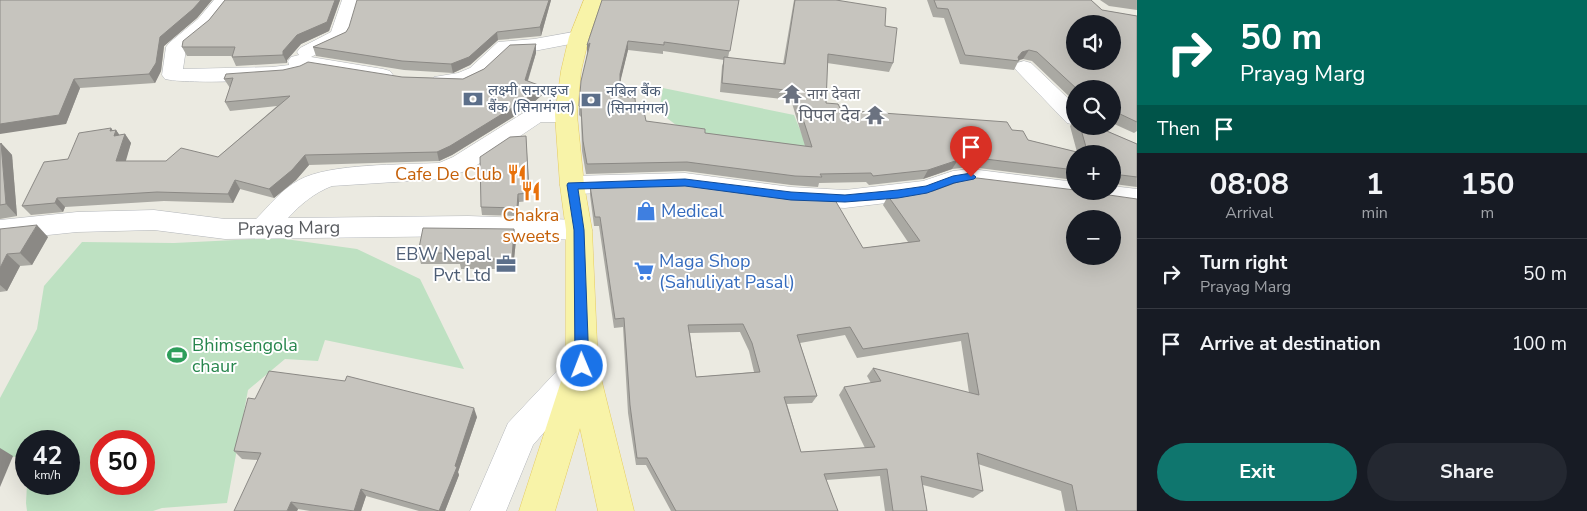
<!DOCTYPE html>
<html lang="en">
<head>
<meta charset="utf-8">
<style>
	:root { --surface:#171b24; --page:#242831; --text:#f1f3f6; --muted:#9ea1a6; --line:#363941; --accent:#0f766e }
	body { margin:0; font-family:"Nunito Sans","Noto Sans Devanagari",sans-serif; background:var(--page); color:var(--text); height:100vh; display:flex; flex-direction:column; font-size:19px; white-space:nowrap }
	* { box-sizing:border-box; margin:0 }
	p { font-size:16px; color:var(--muted) }
	.icon { flex:none; width:28px; height:28px; fill:none; stroke:currentColor; stroke-width:2; stroke-linecap:round; stroke-linejoin:round }
	.map { position:relative; flex:1; overflow:hidden }
	.details { display:flex; flex-direction:column; background:var(--surface); width:450px }
	.details>* { flex:none }
	.top-card { background:#00695c; color:#fff; overflow:hidden }
	.controls { position:absolute; left:1066px; top:15px; display:grid; gap:10px }
	.controls a { display:grid; place-items:center; width:55px; height:55px; border-radius:50%; background:var(--surface); box-shadow:0 5px 20px #0002; font-size:25px }
	.speed { position:absolute; left:15px; top:430px; display:flex; gap:10px; font-size:25px; font-weight:700; text-align:center }
	.speed>* { display:grid; place-content:center; width:65px; height:65px; border-radius:50%; background:var(--surface); box-shadow:0 5px 20px #0002; line-height:1 }
	.speed small { font-size:12px; font-weight:400 }
	.speed .limit { border:8px solid #d22; background:#fff; color:#111 }
	.pin { position:absolute; display:grid; place-items:center; width:42px; height:42px; color:#fff; margin:-51px -21px; border-radius:50% 50% 50% 0; rotate:-45deg; box-shadow:0 0 5px #0007 }
	.pin .icon { rotate:45deg }
	.me { position:absolute; width:55px; margin:-28px; rotate:359deg; stroke-linejoin:round; filter:drop-shadow(0 0 4px #0008) }
	.turn { display:flex; align-items:center; gap:18px; height:105px; padding:0 20px; font-size:22px }
	.turn .icon { width:65px; height:65px; stroke-width:2.5 }
	.turn b { display:block; font-size:35px; line-height:42px }
	.then { display:flex; align-items:center; height:48px; padding:0 20px; background:#0003; gap:10px; font-size:19px }
	.eta { display:flex; justify-content:space-evenly; align-items:center; height:85px; text-align:center }
	.eta b { font-size:30px; font-weight:700; line-height:35px }
	.cta { display:flex; gap:10px; margin-top:auto; padding:10px 20px }
	.cta a { flex:1; height:58px; border-radius:30px; background:var(--accent); color:#fff; font-size:20px; font-weight:700; line-height:58px; text-align:center }
	.cta a+a { background:var(--page); color:var(--text) }
	ul { padding:0; list-style:none }
	li { display:flex; align-items:center; gap:15px; height:70px; padding:0 20px; border-top:1px solid var(--line) }
	li div { flex:1 }
	li b { display:block; font-size:19px }
	li em { font-style:normal }
	main { display:flex; flex:1; min-height:0 }
	.map>svg:first-child { display:block }
</style>
</head>
<body>
<main>
<div class="map">
<svg width="1137" height="511" viewBox="0 0 1137 511">
	<rect width="100%" height="100%" fill="#ebeae1"/>
	<g fill="#bee1c2" fill-rule="evenodd">
		<path d="M663 88 794 115 808 149 697 141 659 112Z"/>
		<path d="M278 238 357 249 420 279 464 369 325 340 318 361 285 359 248 390 227 503 162 508 153 511H27L26 503 27 484H69V441H26V455L0 459V398L37 329 44 286 82 242 174 243ZM101 441H144V484H101Z"/>
	</g>
	<g fill="none" stroke-linecap="round" stroke-linejoin="round">
		<defs>
			<g id="minor">
				<path d="M214 0H233L212 27 186 49 183 69 272 67 289 65 288 61 291 57 299 55 297 52 300 48 331 32 342 0H360L347 39 311 57 383 69 390 71 393 75 390 79 383 81 310 69C301 83 184 84 165 79L162 75 166 47 169 43 198 19Z"/>
				<path d="M579 31 586 33 589 37 586 41 534 51 511 52C490 74 466 93 434 85L430 81 434 77 458 73 470 68 498 42 534 39Z"/>
				<path d="M1024 61 1031 63 1075 105V125L1067 123 1017 71 1014 67 1017 63Z"/>
				<path d="M536 108H566L574 110 577 115 574 120 566 122H541L471 169 442 179 332 186C314 193 301 204 288 218L468 216 579 220 588 223 592 230 588 237 579 240 468 236 225 239 154 230 77 232 0 240V220L77 212 154 210 225 219H256C269 206 282 189 299 180 330 163 402 165 439 163L453 157 528 110Z"/>
				<path d="M971 169 1075 182V191H1112V186L1137 189V207L971 185 956 187 927 198 845 208 791 205 685 191 572 194 563 191 560 185 563 179 572 176 685 173 791 187 845 190 923 181 953 171Z"/>
				<path d="M582 352 593 356 598 366 593 376 533 445 506 511H470L508 423 571 356Z"/>
			</g>
			<path id="major" d="M584 0H602L589 37 581 71 577 115 584 185 592 230 598 366 634 511H598L580 428 555 511H519L566 366V230L560 185 555 115 561 71 569 37Z"/>
		</defs>
		<use href="#minor" stroke="#b3b6ba" stroke-width="1"/>
		<use href="#major" stroke="#e6cc5f" stroke-width="1"/>
		<use href="#minor" fill="#fff" fill-rule="evenodd"/>
		<use href="#major" fill="#f8f3a8" fill-rule="evenodd"/>
	</g>
	<g fill="#aaa9a3" fill-rule="evenodd">
		<path d="M0 0H212L197 18 164 46 161 71 155 83 80 88 66 124Z"/>
		<path d="M225 0H340L329 31 301 44 287 60V63L236 66 232 57V56H187L182 47 209 20Z"/>
		<path d="M551 0 541 36 498 40 470 65 453 73 404 70 316 56 313 47 346 32 349 27Z"/>
		<path d="M739 0 728 58 783 64 794 0H836L885 26 893 63 889 72 827 63 826 103 841 110 1012 130 1028 140 1077 152 1070 126 1075 119V126H1095L1137 144V187L1114 184 1112 187V154H1075V180L971 167 952 169 923 179 869 185 866 182 819 183 818 187 791 185 685 171 586 174 582 151 581 117 579 115V106L587 54V45ZM628 50 663 54V51L724 60 722 66 720 92 791 100 805 146 705 133 646 121 620 96V81Z"/>
		<path d="M927 0H1091L1102 10 1137 16V131L1134 133 1112 123V89H1075V102L1032 61 1023 59 1019 60 1014 70 960 64 944 18 933 17Z"/>
		<path d="M1100 0H1137V10L1109 6Z"/>
		<path d="M536 44V53L528 81 542 95 526 109 452 155 439 161 309 165 296 180 274 198 240 189 233 203 164 201 65 207 63 212 31 215 22 206 68 159 111 128 113 131 116 130 119 135 125 134 131 143 125 161H166L218 157 277 106 230 111 225 102 230 88 224 79 226 74 402 77 463 79Z"/>
		<path d="M526 136 530 201 519 202 517 216 482 215 481 207Z"/>
		<path d="M1 143 12 155 17 216 0 219V145Z"/>
		<path d="M590 186 863 248 908 242 883 205 888 196 1137 511H1065L1061 491 978 464 983 491 973 498 923 485 927 511H885L880 476 826 480 838 511H671L646 465H636L628 413 623 327 614 328 599 226H594L590 195ZM740 332 749 351 754 372 696 377 690 333ZM845 335 857 358 961 341 969 393 873 368 867 376 871 383 844 387 839 395 865 448 801 452 787 404 812 403 817 396 800 343Z"/>
		<path d="M0 229 48 237 32 265 20 266 7 291 0 292Z"/>
		<path d="M514 229 516 240 513 269H461L460 264H421L418 253Z"/>
		<path d="M255 399 477 417 458 472 459 475 445 511H419L366 496 361 511H310L298 509 297 511 258 460 242 459 234 451Z"/>
	</g>
	<g fill="#8b8985">
		<path d="M201 0H212L197 18 164 46 161 71 155 83 149 74 160 37Z"/>
		<path d="M335 0H340L329 31 301 44 287 60V63L283 55V51L297 35Z"/>
		<path d="M549 0H551L541 36 540 27Z"/>
		<path d="M497 32 498 40 470 65 453 73 451 64Z"/>
		<path d="M628 41V50L620 83V74Z"/>
		<path d="M590 43 587 54V45Z"/>
		<path d="M536 44V53L525 89V80Z"/>
		<path d="M1029 50 1023 59 1019 60H1016L1022 52Z"/>
		<path d="M74 79 80 88 66 124 0 134V124Z"/>
		<path d="M541 86 542 95 526 109 452 155 439 161 437 152Z"/>
		<path d="M111 128 115 134 116 130 123 140H117L110 131Z"/>
		<path d="M125 134 131 143 123 171 116 161Z"/>
		<path d="M1 143 12 155 17 216 6 204Z"/>
		<path d="M305 155 309 165 296 180 274 198 269 189Z"/>
		<path d="M958 160 952 169 923 179 928 170Z"/>
		<path d="M235 180 240 189 233 203 228 194Z"/>
		<path d="M518 194 519 202 517 216V208Z"/>
		<path d="M57 198 65 207 63 212 55 203Z"/>
		<path d="M37 225 48 237 32 265 20 253Z"/>
		<path d="M514 229 516 240 513 269 512 259Z"/>
		<path d="M7 254 20 266 7 291 0 285V268Z"/>
		<path d="M474 408 477 417 458 472 459 475 445 511H439Z"/>
		<path d="M0 448 13 456 0 487Z"/>
		<path d="M361 489 366 496 361 511H354Z"/>
		<path d="M291 502 298 509 297 511H287Z"/>
	</g>
	<g fill="#c6c4be" stroke="#8b8985" fill-rule="evenodd">
		<path d="M0 0H201L193 9 160 37 156 63 149 74 74 79 59 115 0 124Z"/>
		<path d="M225 0H335L327 22 297 35 283 51V55L232 57 235 47H182L183 41 209 20Z"/>
		<path d="M357 0H549L540 27 497 32 469 57 451 64 402 61 313 47 346 32 349 27Z"/>
		<path d="M602 0H739L730 51 664 42V45L628 41 620 74V96L635 98 636 111H644L646 121 705 129V133L812 147 794 91 722 83 724 57 785 64 795 0H836L886 8 885 26 897 28 893 63 828 54 826 103 838 104 841 110 1007 122 1012 130 1023 131 1028 140 1085 154H1075V170L977 158 958 160 928 170 873 176 871 173 820 174 822 177 795 176 687 162 587 164 583 141 581 108 579 106 581 81 590 43 587 45Z"/>
		<path d="M934 0H1091L1102 10 1137 16V122L1120 114H1112V89H1077L1037 52 1029 50 1022 52 1018 57 1019 61 965 55 948 9 937 8ZM1075 24H1112V61H1075Z"/>
		<path d="M536 44 525 80 541 86 525 100 450 146 437 152 305 155 292 170 269 189 235 180 228 194 157 192 57 198 55 203 22 206 44 162 68 159 79 133 111 128 110 131 116 130 114 136 125 134 116 161H166L181 148 218 157 290 96 225 102 233 78 224 79 226 74 283 70 300 66 308 62 402 77 463 79 484 69 510 45Z"/>
		<path d="M1080 126H1095L1137 144V177L1121 175 1119 180H1112V154H1088Z"/>
		<path d="M526 136 529 193 518 194 517 208 481 207 480 157 510 137Z"/>
		<path d="M1 143 6 204 0 205V145Z"/>
		<path d="M977 178 1075 190V191H1081L1137 199V511H1077L1072 485 977 453 983 491 921 476 927 511H893L887 469 824 474 838 511H676L647 458H637L630 405 624 318 615 319 600 217H595L590 186 687 184 794 198 835 200 863 248 920 241 888 196 933 191 963 180ZM1075 219H1112V256H1075ZM743 324 752 343 760 372 696 377 688 325ZM850 327 863 349 968 333 979 395 873 368 881 381 844 387 875 447 801 452 784 397 817 396 797 335Z"/>
		<path d="M37 225 20 253 7 254 0 268V229Z"/>
		<path d="M423 228 514 229 512 259H459L460 253H418Z"/>
		<path d="M269 371 345 381 347 376 474 408 455 466 457 467 439 511 361 489 354 511 291 502 287 511H234L261 453 234 451 248 398 255 399Z"/>
	</g>
	<path fill="#1a73e8" stroke="#114b97" d="M971 173 976 177 974 179 954 183 927 193 898 198 845 202 791 200 685 186 578 189 584 230 589 366 587 370 582 372 577 370 575 366 574 230 567 185 568 183 685 179 791 192 845 195 898 190 926 186 953 176Z"/>
	<defs>
		<symbol id="temple-bare" viewBox="-9 -9 18 18"><path d="M0-6L5-2H3V0L6.5 2.5H4V6H1.5V3h-3V6H-4V2.5H-6.5L-3 0V-2H-5Z" fill="#6b7280" stroke="#fff" stroke-width="2.5" paint-order="stroke"/></symbol>
		<symbol id="bank-bare" viewBox="-9 -9 18 18"><path d="M-6-4H6V4H-6ZM0-2.3a2.3 2.3 0 1 0 0 4.6a2.3 2.3 0 1 0 0-4.6Z" fill="#5c6f8a" stroke="#fff" stroke-width="2.5" paint-order="stroke"/></symbol>
		<symbol id="restaurant-bare" viewBox="-9 -9 18 18"><path d="M-5-6h1v4h1v-4h1v4h1v-4h1v5L-1.5 .5V6h-2V.5L-5-1ZM5-6V6H3V1.5H1.5Q1.5-4 5-6Z" fill="#e8710a" stroke="#fff" stroke-width="2.5" paint-order="stroke"/></symbol>
		<symbol id="shop-bare" viewBox="-9 -9 18 18"><path d="M-5-2.5h2.3a2.7 3.5 0 0 1 5.4 0H5L5.5 6h-11ZM-1.5-2.5h3a1.5 2.3 0 0 0-3 0Z" fill="#3f7fe0" stroke="#fff" stroke-width="2.5" paint-order="stroke"/></symbol>
		<symbol id="office-bare" viewBox="-9 -9 18 18"><path d="M-6-3h4V-5.5h4V-3h4V5H-6ZM-1-4.5V-3h2v-1.5ZM-6 0V1H6V0Z" fill="#5c6f8a" stroke="#fff" stroke-width="2.5" paint-order="stroke"/></symbol>
		<symbol id="supermarket-bare" viewBox="-9 -9 18 18"><path d="M-6-5.5h2.5l.6 2H6L4.5 2H-2.5L-4.4-4H-6ZM-1.5 3.2a1.3 1.3 0 1 0 .1 0ZM3 3.2a1.3 1.3 0 1 0 .1 0Z" fill="#3f7fe0" stroke="#fff" stroke-width="2.5" paint-order="stroke"/></symbol>
		<symbol id="stadium-bare" viewBox="-9 -9 18 18"><path d="M0-5a6.5 5 0 1 0 0 10a6.5 5 0 1 0 0-10ZM-3.5-1.8h7v3.6h-7Z" fill="#2e9e5b" stroke="#fff" stroke-width="2.5" paint-order="stroke"/></symbol>
	</defs>
	<g fill-rule="evenodd">
		<use href="#temple-bare" x="778" y="80" width="28" height="28"/>
		<use href="#bank-bare" x="459" y="85" width="28" height="28"/>
		<use href="#bank-bare" x="577" y="86" width="28" height="28"/>
		<use href="#temple-bare" x="861" y="101" width="28" height="28"/>
		<use href="#restaurant-bare" x="503" y="160" width="28" height="28"/>
		<use href="#restaurant-bare" x="517" y="177" width="28" height="28"/>
		<use href="#shop-bare" x="632" y="197" width="28" height="28"/>
		<use href="#office-bare" x="492" y="250" width="28" height="28"/>
		<use href="#supermarket-bare" x="630" y="257" width="28" height="28"/>
		<use href="#stadium-bare" x="163" y="341" width="28" height="28"/>
	</g>
	<g text-anchor="middle" dominant-baseline="central" stroke-width="4" stroke-linejoin="round" paint-order="stroke">
		<g font-size="15" fill="#4e5e75" stroke="#fff" text-anchor="start">
			<text x="488" y="90">लक्ष्मी सनराइज<tspan x="488" dy="17">बैंक (सिनामंगल)</tspan></text>
			<text x="606" y="91">नबिल बैंक<tspan x="606" dy="17">(सिनामंगल)</tspan></text>
		</g>
		<g font-size="15" fill="#5b616d" stroke="#fff" text-anchor="start">
			<text x="807" y="94">नाग देवता</text>
		</g>
		<g font-size="18" fill="#5b616d" stroke="#fff" text-anchor="end">
			<text x="860" y="115">पिपल देव</text>
		</g>
		<g font-size="18" fill="#c56008" stroke="#fff" text-anchor="end">
			<text x="502" y="174">Cafe De Club</text>
			<text x="531" y="215" text-anchor="middle">Chakra<tspan x="531" dy="21">sweets</tspan></text>
		</g>
		<g font-size="18" fill="#366cbe" stroke="#fff" text-anchor="start">
			<text x="661" y="211">Medical</text>
			<text x="659" y="261">Maga Shop<tspan x="659" dy="21">(Sahuliyat Pasal)</tspan></text>
		</g>
		<g font-size="18" fill="#595c60" stroke="#fff">
			<text transform="translate(289 228) rotate(-1)">Prayag Marg</text>
		</g>
		<g font-size="18" fill="#4e5e75" stroke="#fff" text-anchor="end">
			<text x="491" y="254">EBW Nepal<tspan x="491" dy="21">Pvt Ltd</tspan></text>
		</g>
		<g font-size="18" fill="#27864d" stroke="#fff" text-anchor="start">
			<text x="192" y="345">Bhimsengola<tspan x="192" dy="21">chaur</tspan></text>
		</g>
	</g>
</svg>
<div class="controls">
<a><svg class="icon" aria-label="sound" viewBox="0 0 24 24"><path d="M4 9h4l5-4v14l-5-4H4zM17 9q2 3 0 6"/></svg></a>
<a><svg class="icon" aria-label="search" viewBox="0 0 24 24"><circle cx="10" cy="10" r="6"/><path d="M15 15l6 6"/></svg></a>
<a>+</a>
<a>−</a>
</div>
<div class="speed"><div>42<small>km/h</small></div><div class="limit">50</div></div>
<div class="pin" style="left:971px;top:177px;background:#d93025"><svg class="icon" aria-label="arrive" viewBox="0 0 24 24"><path d="M6 21V4h12l-3 4 3 4H6"/></svg></div>
<svg class="me" style="left:582px;top:366px" viewBox="-20 -20 40 40"><circle r="17" fill="#1a73e8" stroke="#fff" stroke-width="3"/><path d="M0-11L8 9 0 5-8 9z" fill="#fff"/></svg>
</div>
<section class="details">
<div class="top-card">
<div class="turn"><svg class="icon" aria-label="right" viewBox="0 0 24 24"><path d="M7 20v-9h11M14 6l5 5-5 5"/></svg><div><b>50 m</b>Prayag Marg</div></div>
<div class="then">Then<svg class="icon" aria-label="arrive" viewBox="0 0 24 24"><path d="M6 21V4h12l-3 4 3 4H6"/></svg></div>
</div>
<div class="eta">
<div><b>08:08</b><p>Arrival</p></div>
<div><b>1</b><p>min</p></div>
<div><b>150</b><p>m</p></div>
</div>
<ul>
<li><svg class="icon" aria-label="right" viewBox="0 0 24 24"><path d="M7 20v-9h11M14 6l5 5-5 5"/></svg><div><b>Turn right</b><p>Prayag Marg</p></div><em>50 m</em></li>
<li><svg class="icon" aria-label="arrive" viewBox="0 0 24 24"><path d="M6 21V4h12l-3 4 3 4H6"/></svg><div><b>Arrive at destination</b></div><em>100 m</em></li>
</ul>
<div class="cta"><a>Exit</a><a>Share</a></div>
</section>
</main>
</body>
</html>
